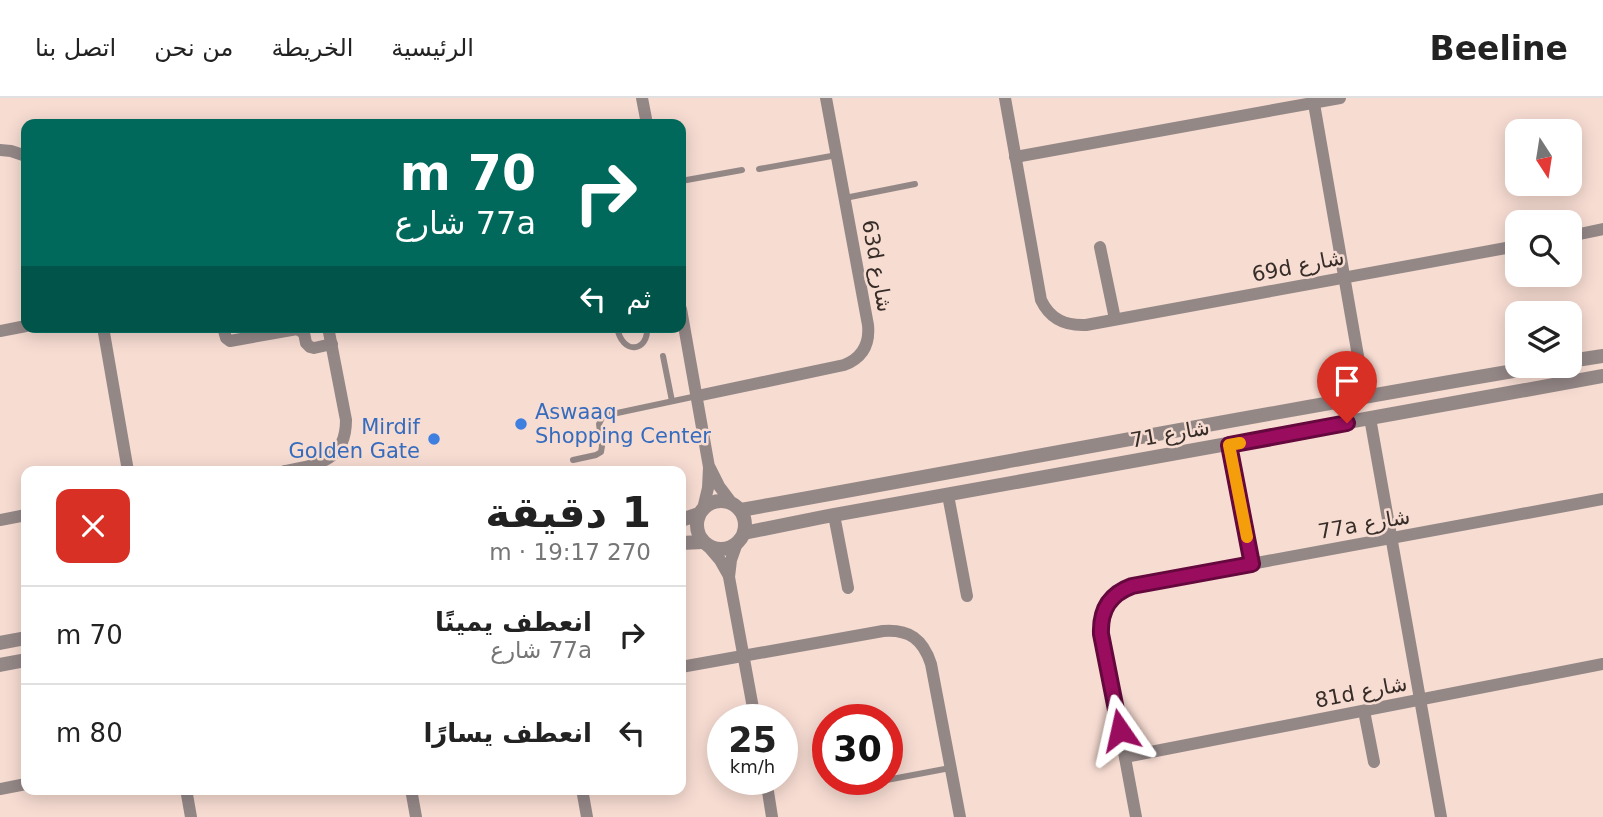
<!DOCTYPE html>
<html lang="ar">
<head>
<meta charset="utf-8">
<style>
	:root { --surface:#fff; --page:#f2f2f2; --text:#222; --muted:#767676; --line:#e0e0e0 }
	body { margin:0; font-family:"DejaVu Sans","Noto Sans Arabic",sans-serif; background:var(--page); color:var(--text); direction:rtl; height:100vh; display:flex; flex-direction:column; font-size:26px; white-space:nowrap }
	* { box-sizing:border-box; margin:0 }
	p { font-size:23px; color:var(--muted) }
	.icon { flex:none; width:38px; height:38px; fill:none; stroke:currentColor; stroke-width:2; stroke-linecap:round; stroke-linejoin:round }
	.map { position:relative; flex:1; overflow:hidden; direction:ltr }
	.details { position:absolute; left:21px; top:368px; width:665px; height:329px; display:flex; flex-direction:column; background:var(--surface); border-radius:14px; box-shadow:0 4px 18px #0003; direction:rtl }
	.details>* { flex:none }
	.hud { position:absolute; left:21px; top:21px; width:665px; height:214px; border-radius:14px; box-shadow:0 4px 18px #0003; direction:rtl; background:#00695c; color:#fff; overflow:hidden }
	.needle { width:46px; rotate:168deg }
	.buttons { position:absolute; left:1505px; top:21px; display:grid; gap:14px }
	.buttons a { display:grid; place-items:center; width:77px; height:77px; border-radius:14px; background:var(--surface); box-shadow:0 4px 18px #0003; font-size:35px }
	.speed { position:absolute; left:707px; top:606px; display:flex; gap:14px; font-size:35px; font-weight:700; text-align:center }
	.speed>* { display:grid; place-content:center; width:91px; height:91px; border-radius:50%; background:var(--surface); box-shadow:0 4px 18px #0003; line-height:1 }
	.speed small { font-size:18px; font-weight:400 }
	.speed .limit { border:10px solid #d22; background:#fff; color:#111 }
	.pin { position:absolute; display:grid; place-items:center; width:60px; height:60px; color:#fff; margin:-72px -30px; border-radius:50% 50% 50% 0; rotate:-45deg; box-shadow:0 0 7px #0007 }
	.pin .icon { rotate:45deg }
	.me { position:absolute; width:77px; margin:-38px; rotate:349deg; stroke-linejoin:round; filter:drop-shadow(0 0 5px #0008) }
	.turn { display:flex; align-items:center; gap:24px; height:147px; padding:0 35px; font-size:32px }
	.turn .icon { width:91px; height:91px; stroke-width:2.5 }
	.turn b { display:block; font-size:49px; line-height:60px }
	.then { display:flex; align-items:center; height:66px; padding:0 35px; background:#0003; gap:14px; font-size:26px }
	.round { display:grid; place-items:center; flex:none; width:74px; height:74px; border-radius:14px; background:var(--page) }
	.head { display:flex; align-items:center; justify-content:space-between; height:119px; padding:0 35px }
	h1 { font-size:42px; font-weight:600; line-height:52px }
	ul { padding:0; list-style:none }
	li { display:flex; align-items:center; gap:21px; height:98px; padding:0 35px; border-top:2px solid var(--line) }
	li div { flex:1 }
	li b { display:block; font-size:26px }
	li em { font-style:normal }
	header { display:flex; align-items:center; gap:42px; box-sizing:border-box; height:98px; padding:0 35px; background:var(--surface); border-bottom:2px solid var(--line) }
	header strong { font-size:33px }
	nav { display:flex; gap:38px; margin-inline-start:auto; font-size:24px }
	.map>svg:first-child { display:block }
</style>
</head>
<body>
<header>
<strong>Beeline</strong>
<nav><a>الرئيسية</a><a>الخريطة</a><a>من نحن</a><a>اتصل بنا</a></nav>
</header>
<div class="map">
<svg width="1603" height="719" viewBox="0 0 1603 719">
	<rect width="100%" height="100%" fill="#f7dcd2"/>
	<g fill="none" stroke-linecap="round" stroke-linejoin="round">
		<g stroke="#948887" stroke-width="6">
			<path d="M759 71 837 57"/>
			<path d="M681 83 742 72"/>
			<path d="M845 100 915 86"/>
			<path d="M617 229C622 258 649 254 647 229"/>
			<path d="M663 258 672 303"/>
			<path d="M1229 347 1252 466"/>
			<path d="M573 362 596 357 601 354 602 348 599 326 603 318 697 298"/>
			<path d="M876 684 950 670"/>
		</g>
		<g stroke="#948887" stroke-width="12">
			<path d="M642 0 647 26"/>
			<path d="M1005 0 1041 202C1050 221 1065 228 1086 227L1517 148"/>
			<path d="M1313 0 1365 298"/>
			<path d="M0 52 11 53 26 58"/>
			<path d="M1015 59 1340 0"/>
			<path d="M1570 138 1603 131"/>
			<path d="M1100 149 1115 221"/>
			<path d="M681 211 709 369 708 390 703 411"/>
			<path d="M103 229 128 373"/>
			<path d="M223 229 226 240 230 243 297 231 304 235 306 245 310 249 314 250 332 246"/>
			<path d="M0 233 26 228"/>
			<path d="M697 298 844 267C862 260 870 247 868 227L826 0"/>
			<path d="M1370 320 1441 719"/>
			<path d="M710 370 719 388 731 404"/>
			<path d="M285 373C318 367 346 363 346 322L328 229"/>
			<path d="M948 397 967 498"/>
			<path d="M834 417 848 490"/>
			<path d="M0 422 26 417"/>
			<path d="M737 445 731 462 729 479 755 621"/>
			<path d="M708 448 720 462 729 478"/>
			<path d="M681 569 883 533C909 531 923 541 931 566L960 719"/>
			<path d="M1364 613 1374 664"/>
			<path d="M1125 659 1603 566"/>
			<path d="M766 681 772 719"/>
			<path d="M0 691 26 686"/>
			<path d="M186 691 191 719"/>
			<path d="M411 691 416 719"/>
			<path d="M582 691 587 719"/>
			<path d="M1136 719 1100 525C1104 506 1113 494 1132 488L1603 401"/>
		</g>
		<g stroke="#948887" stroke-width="14">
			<path d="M1570 263 1603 258"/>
			<circle cx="721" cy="427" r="24"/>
			<path d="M741 412C1008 364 1275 313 1543 268"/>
			<path d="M681 422 699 416"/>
			<path d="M744 435 823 419 1603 278"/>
			<path d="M681 445 703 444"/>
			<path d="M0 545 26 540"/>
			<path d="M0 567 26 562"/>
		</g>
	</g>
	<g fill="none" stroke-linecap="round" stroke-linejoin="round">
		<defs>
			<path id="route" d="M1120 632 1101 536C1100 512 1110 496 1132 488L1252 466 1229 347 1347 325"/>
		</defs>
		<use href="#route" stroke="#64083d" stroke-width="18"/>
		<use href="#route" stroke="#9a0d5e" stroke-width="12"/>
		<path stroke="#f59e0b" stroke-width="12" d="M1240 345 1229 347 1247 439"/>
	</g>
	<g fill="#3f7fe0" stroke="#f7dcd2" stroke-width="2.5">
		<circle cx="521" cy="326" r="7"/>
		<circle cx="434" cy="341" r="7"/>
	</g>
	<g text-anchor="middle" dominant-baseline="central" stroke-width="5" stroke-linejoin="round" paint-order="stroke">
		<g font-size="21" fill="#362c28" stroke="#f7dcd2">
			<text transform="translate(877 168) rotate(80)">63d شارع</text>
			<text transform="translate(1298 168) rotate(-11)">69d شارع</text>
			<text transform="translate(1170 336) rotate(-10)">شارع 71</text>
			<text transform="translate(1364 426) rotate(-10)">77a شارع</text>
			<text transform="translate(1361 594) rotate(-11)">81d شارع</text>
		</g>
		<g font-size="21" fill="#366cbe" stroke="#f7dcd2" text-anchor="start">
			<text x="535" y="314">Aswaaq<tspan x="535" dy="24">Shopping Center</tspan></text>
			<text x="420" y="329" text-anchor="end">Mirdif<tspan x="420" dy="24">Golden Gate</tspan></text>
		</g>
	</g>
</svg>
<div class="buttons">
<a><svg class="needle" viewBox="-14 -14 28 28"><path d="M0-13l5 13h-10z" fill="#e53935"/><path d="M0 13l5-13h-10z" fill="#767676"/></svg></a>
<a><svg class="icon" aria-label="search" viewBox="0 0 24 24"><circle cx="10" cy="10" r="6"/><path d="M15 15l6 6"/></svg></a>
<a><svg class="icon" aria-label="layers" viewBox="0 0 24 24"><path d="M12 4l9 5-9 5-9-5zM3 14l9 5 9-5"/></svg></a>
</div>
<div class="speed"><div>25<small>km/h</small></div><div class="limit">30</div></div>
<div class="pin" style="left:1347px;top:325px;background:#d93025"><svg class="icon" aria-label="arrive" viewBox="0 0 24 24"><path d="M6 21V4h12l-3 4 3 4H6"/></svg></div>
<svg class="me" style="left:1120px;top:632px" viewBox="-20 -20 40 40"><path d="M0-17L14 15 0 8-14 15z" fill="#9a0d5e" stroke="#fff" stroke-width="4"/></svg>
<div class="hud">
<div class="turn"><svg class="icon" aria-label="right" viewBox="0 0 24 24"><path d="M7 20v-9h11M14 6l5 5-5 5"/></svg><div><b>70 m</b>77a شارع</div></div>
<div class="then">ثم<svg class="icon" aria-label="left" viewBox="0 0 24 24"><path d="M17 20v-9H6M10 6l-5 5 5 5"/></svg></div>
</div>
<section class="details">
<div class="head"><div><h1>1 دقيقة</h1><p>270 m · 19:17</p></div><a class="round" style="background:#d93025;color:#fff"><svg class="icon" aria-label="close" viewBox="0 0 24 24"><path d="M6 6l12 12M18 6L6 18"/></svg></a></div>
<ul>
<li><svg class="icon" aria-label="right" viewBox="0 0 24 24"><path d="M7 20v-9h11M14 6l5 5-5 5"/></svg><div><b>انعطف يمينًا</b><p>77a شارع</p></div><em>70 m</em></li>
<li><svg class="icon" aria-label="left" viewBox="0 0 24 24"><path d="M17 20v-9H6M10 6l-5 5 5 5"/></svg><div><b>انعطف يسارًا</b></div><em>80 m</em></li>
</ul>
</section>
</div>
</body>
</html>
